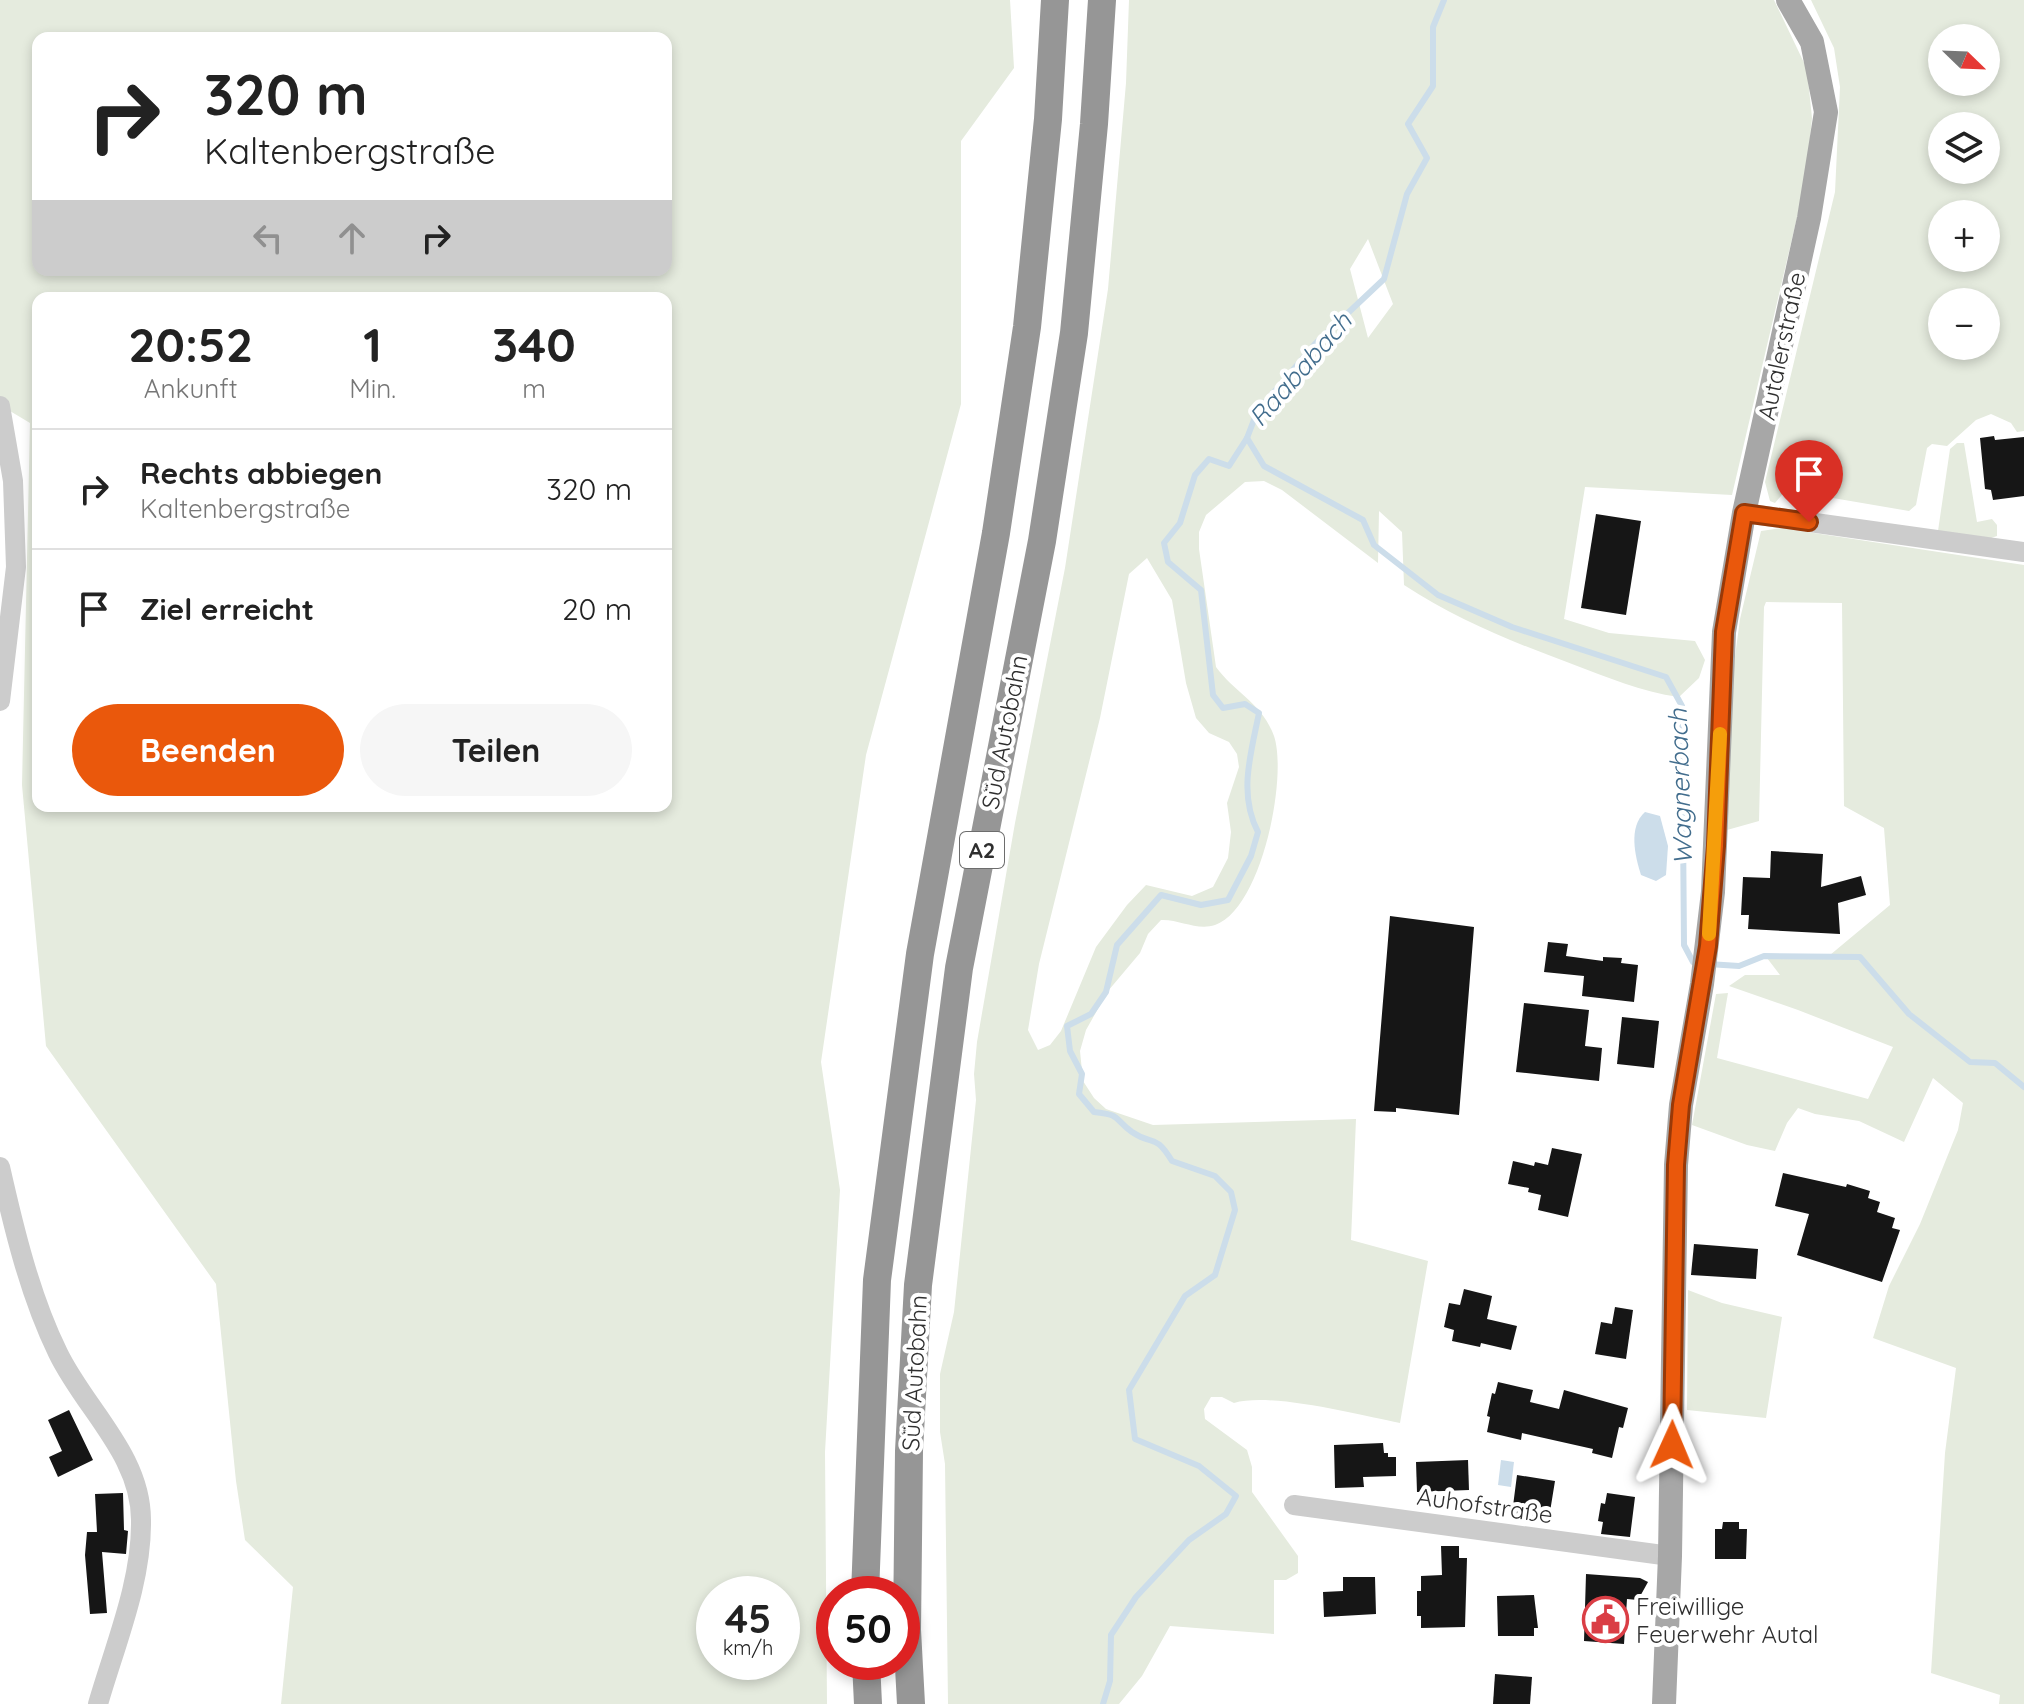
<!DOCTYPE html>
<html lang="de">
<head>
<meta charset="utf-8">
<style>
	:root { --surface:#fff; --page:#f6f6f6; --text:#222; --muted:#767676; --line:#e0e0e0; --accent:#ea580c }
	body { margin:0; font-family:Quicksand,sans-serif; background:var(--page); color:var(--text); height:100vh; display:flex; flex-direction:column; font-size:30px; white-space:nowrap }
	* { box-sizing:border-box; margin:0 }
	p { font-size:26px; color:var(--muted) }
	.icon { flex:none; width:44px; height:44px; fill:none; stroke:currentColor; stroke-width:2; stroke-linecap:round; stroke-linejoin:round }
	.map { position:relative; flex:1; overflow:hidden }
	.details { position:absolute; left:32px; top:292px; width:640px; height:520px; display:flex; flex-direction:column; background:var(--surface); border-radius:16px; box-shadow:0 4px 12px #0003 }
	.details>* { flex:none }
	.banner { position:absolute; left:32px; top:32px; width:640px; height:244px; border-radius:16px; box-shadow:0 4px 12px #0003; background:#fff; color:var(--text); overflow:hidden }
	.needle { width:52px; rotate:113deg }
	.buttons { position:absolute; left:1928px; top:24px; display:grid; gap:16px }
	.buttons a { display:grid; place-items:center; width:72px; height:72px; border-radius:50%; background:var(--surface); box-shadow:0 4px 12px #0003; font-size:40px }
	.speed { position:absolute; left:696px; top:1576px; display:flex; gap:16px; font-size:40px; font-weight:700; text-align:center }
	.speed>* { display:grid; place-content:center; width:104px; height:104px; border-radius:50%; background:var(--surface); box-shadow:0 4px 12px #0003; line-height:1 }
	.speed small { font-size:20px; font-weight:400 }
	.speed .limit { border:12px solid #d22; background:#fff; color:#111 }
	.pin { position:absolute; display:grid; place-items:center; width:68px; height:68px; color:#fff; margin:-82px -34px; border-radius:50% 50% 50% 0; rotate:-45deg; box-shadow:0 0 8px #0007 }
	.pin .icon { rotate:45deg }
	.me { position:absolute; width:88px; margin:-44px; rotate:1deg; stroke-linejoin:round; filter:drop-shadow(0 0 6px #0008) }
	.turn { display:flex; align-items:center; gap:28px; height:168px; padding:0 40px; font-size:36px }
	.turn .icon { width:104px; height:104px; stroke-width:2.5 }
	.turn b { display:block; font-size:56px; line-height:68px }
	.lanes { display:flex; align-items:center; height:76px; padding:0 40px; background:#0003; justify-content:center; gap:40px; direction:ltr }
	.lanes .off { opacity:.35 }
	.eta { display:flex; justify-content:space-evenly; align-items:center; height:136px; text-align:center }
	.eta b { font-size:48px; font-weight:700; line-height:56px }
	.primary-button { display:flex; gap:16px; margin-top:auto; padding:16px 40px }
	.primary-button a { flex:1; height:92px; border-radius:48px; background:var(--accent); color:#fff; font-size:32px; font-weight:700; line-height:92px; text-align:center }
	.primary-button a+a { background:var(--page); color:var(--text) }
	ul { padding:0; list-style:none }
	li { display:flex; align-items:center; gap:24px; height:120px; padding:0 40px; border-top:2px solid var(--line) }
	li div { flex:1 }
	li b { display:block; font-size:30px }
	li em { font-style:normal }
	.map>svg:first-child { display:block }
</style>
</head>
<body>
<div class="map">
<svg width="2024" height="1704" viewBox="0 0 2024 1704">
	<rect width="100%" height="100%" fill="#fff"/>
	<g fill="#e5ebde" fill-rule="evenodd">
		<path d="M0 0H1010L1014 68 961 141V404L866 755 821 1062 840 1190 825 1452 827 1704H281L293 1587 245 1540 236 1481 216 1284 46 1046 22 785 30 423 0 405ZM38 38H666V270H38ZM38 298H666V806H38ZM714 1594H782V1662H714Z"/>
		<path d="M1129 0H1774L1807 69 1812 118 1806 179 1732 495 1585 487 1564 619 1609 633 1695 641 1705 660 1699 678 1679 697C1641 692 1607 677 1572 664 1513 642 1457 620 1404 585L1402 532 1379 511 1378 563 1282 490 1264 481 1245 482 1206 515 1199 532V549L1216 667C1234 692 1262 703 1274 736 1288 778 1261 910 1215 925 1197 931 1179 919 1161 920L1148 934 1140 953 1108 991 1086 1030 1080 1051 1083 1081 1094 1098 1106 1109 1153 1125 1356 1119 1351 1240 1428 1261 1400 1423C1359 1415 1271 1392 1234 1403L1222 1397H1211L1204 1409 1205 1419 1247 1450 1252 1467V1492L1298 1556V1573L1286 1580H1274V1634L1170 1626 1142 1676 1119 1704H948L945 1464 940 1432V1374L954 1312 976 1100 974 1074 977 1042 1015 823 1065 568 1108 289 1126 83ZM1368 239 1393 304 1368 338 1350 269ZM1147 558 1172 600 1186 683 1196 718 1209 733 1229 742 1237 754 1239 767 1227 803 1231 832 1228 858 1213 887 1192 896 1146 885 1127 905 1096 947 1061 1031 1050 1045 1038 1050 1028 1030 1039 964 1100 718 1129 574Z"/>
		<path d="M1811 0H2024V431L2017 432 2011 423 1991 414 1976 420 1947 446 1932 444 1927 448 1916 505 1909 511 1786 490 1775 503 1770 501 1765 482 1835 192 1840 87 1834 48ZM1942 38H1986V82H1942ZM1942 126H1986V170H1942ZM1942 214H1986V258H1942ZM1942 302H1986V346H1942Z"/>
		<path d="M1957 443H1964L1977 522 1992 519 1997 525V536L1991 538 1938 531 1950 449Z"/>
		<path d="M1781 528 2024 565V1704H1999L2000 1695 1931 1673 1945 1453 1956 1368 1873 1338 1889 1286 1920 1224 1958 1130 1963 1103 1933 1078 1904 1142 1859 1121 1815 1114 1798 1108 1787 1123 1775 1151 1747 1145 1692 1125 1716 994 1728 993 1717 1058 1868 1099 1893 1047 1798 1010 1729 986 1745 975H1780L1767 958 1830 955 1890 905 1884 828 1844 806 1842 603 1766 602 1764 607 1759 821 1727 830 1734 664 1740 619 1761 531Z"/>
		<path d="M1688 1290 1722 1303 1782 1317 1766 1418 1687 1410Z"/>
	</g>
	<g fill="#ccddea">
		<path d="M1645 812 1660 816 1668 846 1666 875 1656 881 1641 875C1635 856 1628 827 1645 812Z"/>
		<path d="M1501 1460 1514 1462 1511 1487 1498 1485Z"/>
	</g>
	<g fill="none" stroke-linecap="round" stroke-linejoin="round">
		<g stroke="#ccddea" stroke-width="6">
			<path d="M1247 438 1264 466 1363 520 1374 545 1438 595 1512 627 1666 677 1682 706 1684 945 1693 962 1697 963"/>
			<path d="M1708 964 1739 966 1764 956 1860 957 1909 1014 1970 1062 1995 1063 2024 1087"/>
			<path d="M1103 1704 1110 1681 1111 1635 1136 1597 1189 1540 1226 1514 1236 1496 1199 1466 1135 1439 1129 1390 1185 1296 1215 1275 1235 1210 1231 1192 1215 1176 1172 1161C1154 1132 1154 1147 1132 1132 1113 1118 1122 1115 1094 1112L1079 1094 1082 1074 1070 1051 1067 1026 1091 1014 1106 992 1117 945 1161 895 1201 905 1228 900 1251 856 1258 832C1238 794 1251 753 1259 713L1245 704 1223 708 1213 695 1201 590 1168 562 1164 543 1180 523 1195 475 1209 459 1229 466 1247 438 1257 412 1315 344 1384 279 1407 194 1427 158 1408 124 1433 86V27L1444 0"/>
		</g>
	</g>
	<g fill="#161616">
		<path d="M1994 436 1995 440 2024 437V496L1993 500 1991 490 1985 489 1980 438Z"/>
		<path d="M1596 514 1641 521 1626 615 1581 608Z"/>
		<path d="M1771 851 1823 854 1821 887 1861 876 1866 895 1838 903 1840 934 1748 929 1749 915H1741L1743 877 1770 878Z"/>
		<path d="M1390 916 1474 927 1459 1115 1396 1108V1112L1374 1111Z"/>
		<path d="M1548 942 1568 944 1566 956 1603 961V957L1622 958 1621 963 1638 965 1634 1002 1582 996 1584 976 1544 972Z"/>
		<path d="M1524 1003 1589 1010 1585 1046 1602 1048 1599 1081 1516 1072Z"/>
		<path d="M1622 1017 1659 1021 1654 1068 1617 1064Z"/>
		<path d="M1552 1148 1582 1154 1568 1217 1538 1210 1541 1195 1528 1192 1529 1188 1508 1184 1513 1161 1534 1166 1535 1162 1548 1165Z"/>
		<path d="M1783 1173 1846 1187 1847 1184 1870 1191 1868 1198 1880 1202 1877 1212 1895 1218 1892 1228 1900 1230 1882 1282 1797 1255 1809 1214 1775 1206Z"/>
		<path d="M1694 1244 1758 1249 1756 1279 1691 1275Z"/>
		<path d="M1464 1289 1492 1296 1487 1319 1517 1326 1511 1350 1481 1343 1480 1347 1452 1341 1454 1330 1444 1327 1449 1303 1460 1305Z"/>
		<path d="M1615 1307 1633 1310 1626 1359 1595 1354 1601 1322 1612 1324Z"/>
		<path d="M1498 1382 1533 1390 1530 1402 1559 1409 1564 1390 1628 1408 1623 1428 1619 1427 1612 1458 1592 1453 1593 1449 1522 1433 1521 1440 1487 1432 1490 1417 1487 1416 1492 1393 1495 1394Z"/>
		<path d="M69 1410 93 1460 58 1477 49 1457 62 1451 48 1420Z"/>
		<path d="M1383 1443 1384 1453H1388V1457H1396V1476L1363 1477 1364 1487 1335 1488 1334 1445Z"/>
		<path d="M1468 1460 1469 1490 1417 1492 1416 1462Z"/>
		<path d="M1517 1475 1555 1481 1548 1524 1516 1519 1517 1507 1513 1506Z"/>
		<path d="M123 1493 124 1530 128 1531 126 1554 102 1552 107 1613 90 1614 85 1555 87 1532H97L95 1494Z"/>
		<path d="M1607 1493 1635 1497 1630 1537 1601 1534 1603 1522 1598 1521 1601 1503 1605 1504Z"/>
		<path d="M1723 1522H1739V1529H1747L1746 1559H1715V1529H1722Z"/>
		<path d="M1441 1546H1459V1558H1467L1465 1627 1421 1628V1616H1417V1591H1421V1576L1442 1575Z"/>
		<path d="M1586 1574 1640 1578 1648 1582 1638 1600 1627 1599 1624 1644 1584 1641Z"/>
		<path d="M1343 1577H1375L1376 1614 1324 1617 1323 1592 1343 1591Z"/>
		<path d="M1534 1595 1538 1628H1534V1636H1498L1497 1596Z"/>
		<path d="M1495 1674 1532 1677 1530 1704H1493Z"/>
	</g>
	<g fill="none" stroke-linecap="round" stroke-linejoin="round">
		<g stroke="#ccc" stroke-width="20">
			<path d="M0 406 13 481 16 567 0 701"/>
			<path d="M1744 513 2024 552"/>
			<path d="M0 1167C14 1229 30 1296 58 1353 85 1409 141 1455 141 1520 142 1582 115 1645 98 1704"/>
			<path d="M1294 1505 1670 1556"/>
		</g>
		<path stroke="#a7a7a7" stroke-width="24" d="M1664 1704 1670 1556 1676 1165 1681 1105 1702 984 1713 892 1724 632 1744 513 1809 218 1826 112 1812 42 1788 0"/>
		<g stroke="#969696" stroke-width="28">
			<path d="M865 1594 877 1280 920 954 996 533 1027 327 1048 119 1055 0"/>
			<path d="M866 1662 868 1704"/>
			<path d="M911 1704 907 1630 909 1451 918 1285 959 968 1042 541 1074 333 1094 124 1102 0"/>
		</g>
	</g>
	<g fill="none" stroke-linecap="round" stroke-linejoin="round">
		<defs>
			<path id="route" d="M1672 1445 1676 1165 1681 1105 1708 946 1716 846 1724 632 1744 513 1809 522"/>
		</defs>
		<use href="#route" stroke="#983908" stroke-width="20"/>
		<use href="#route" stroke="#ea580c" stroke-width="14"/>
		<path stroke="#f59e0b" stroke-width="14" d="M1709 934 1720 734"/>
	</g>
	<defs>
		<symbol id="civic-ring" viewBox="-11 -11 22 22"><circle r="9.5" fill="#fff" stroke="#da3e45" stroke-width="1.5"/><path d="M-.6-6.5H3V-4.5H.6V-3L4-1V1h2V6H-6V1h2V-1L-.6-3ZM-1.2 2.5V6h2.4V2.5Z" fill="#da3e45"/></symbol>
	</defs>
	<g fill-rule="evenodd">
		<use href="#civic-ring" x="1580" y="1594" width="51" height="51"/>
	</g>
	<g text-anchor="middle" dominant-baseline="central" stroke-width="8" stroke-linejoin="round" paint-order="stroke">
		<rect fill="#fff" stroke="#6d6d6d" stroke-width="2" x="960" y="832" width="44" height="36" rx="6"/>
		<g font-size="22" font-weight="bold" fill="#2f2f2f">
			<text x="982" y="850">A2</text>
		</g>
		<g font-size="24" fill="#2f2f2f" stroke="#fff">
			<text transform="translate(1781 346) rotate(-78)">Autalerstraße</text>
			<text transform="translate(1004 732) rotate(-79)">Süd Autobahn</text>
			<text transform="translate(914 1373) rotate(-87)">Süd Autobahn</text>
			<text transform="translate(1485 1505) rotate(8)">Auhofstraße</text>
		</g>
		<g font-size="24" fill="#2f2f2f" stroke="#fff" text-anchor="start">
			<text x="1636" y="1606">Freiwillige<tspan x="1636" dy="28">Feuerwehr Autal</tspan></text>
		</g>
		<g font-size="26" font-style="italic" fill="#426d8d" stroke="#fff">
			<text transform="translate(1300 369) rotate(-49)">Raababach</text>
			<text transform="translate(1680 787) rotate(-92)">Wagnerbach</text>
		</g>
	</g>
</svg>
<div class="buttons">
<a><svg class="needle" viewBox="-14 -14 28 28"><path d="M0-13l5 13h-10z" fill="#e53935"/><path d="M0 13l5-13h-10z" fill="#767676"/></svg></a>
<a><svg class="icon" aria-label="layers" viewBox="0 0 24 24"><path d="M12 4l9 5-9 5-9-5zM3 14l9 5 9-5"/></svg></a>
<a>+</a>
<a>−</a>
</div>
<div class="speed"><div>45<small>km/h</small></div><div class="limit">50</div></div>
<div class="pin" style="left:1809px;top:522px;background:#d93025"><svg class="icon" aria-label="arrive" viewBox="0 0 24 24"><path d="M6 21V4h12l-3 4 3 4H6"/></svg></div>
<svg class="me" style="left:1672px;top:1445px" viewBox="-20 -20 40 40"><path d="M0-17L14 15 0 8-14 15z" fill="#ea580c" stroke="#fff" stroke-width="4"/></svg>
<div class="banner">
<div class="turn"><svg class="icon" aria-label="right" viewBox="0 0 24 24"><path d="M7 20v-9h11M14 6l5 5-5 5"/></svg><div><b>320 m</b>Kaltenbergstraße</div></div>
<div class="lanes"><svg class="icon off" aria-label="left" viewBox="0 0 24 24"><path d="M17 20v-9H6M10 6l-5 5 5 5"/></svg><svg class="icon off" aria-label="ahead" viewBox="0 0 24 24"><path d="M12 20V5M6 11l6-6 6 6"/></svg><svg class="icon" aria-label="right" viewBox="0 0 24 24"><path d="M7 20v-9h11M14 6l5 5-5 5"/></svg></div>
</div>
<section class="details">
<div class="eta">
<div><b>20:52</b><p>Ankunft</p></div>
<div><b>1</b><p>Min.</p></div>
<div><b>340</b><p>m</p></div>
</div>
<ul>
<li><svg class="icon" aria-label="right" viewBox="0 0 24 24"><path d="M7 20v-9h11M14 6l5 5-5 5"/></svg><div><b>Rechts abbiegen</b><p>Kaltenbergstraße</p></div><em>320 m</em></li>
<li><svg class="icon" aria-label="arrive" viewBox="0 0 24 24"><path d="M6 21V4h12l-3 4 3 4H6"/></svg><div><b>Ziel erreicht</b></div><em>20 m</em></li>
</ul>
<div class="primary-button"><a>Beenden</a><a>Teilen</a></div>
</section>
</div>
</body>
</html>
